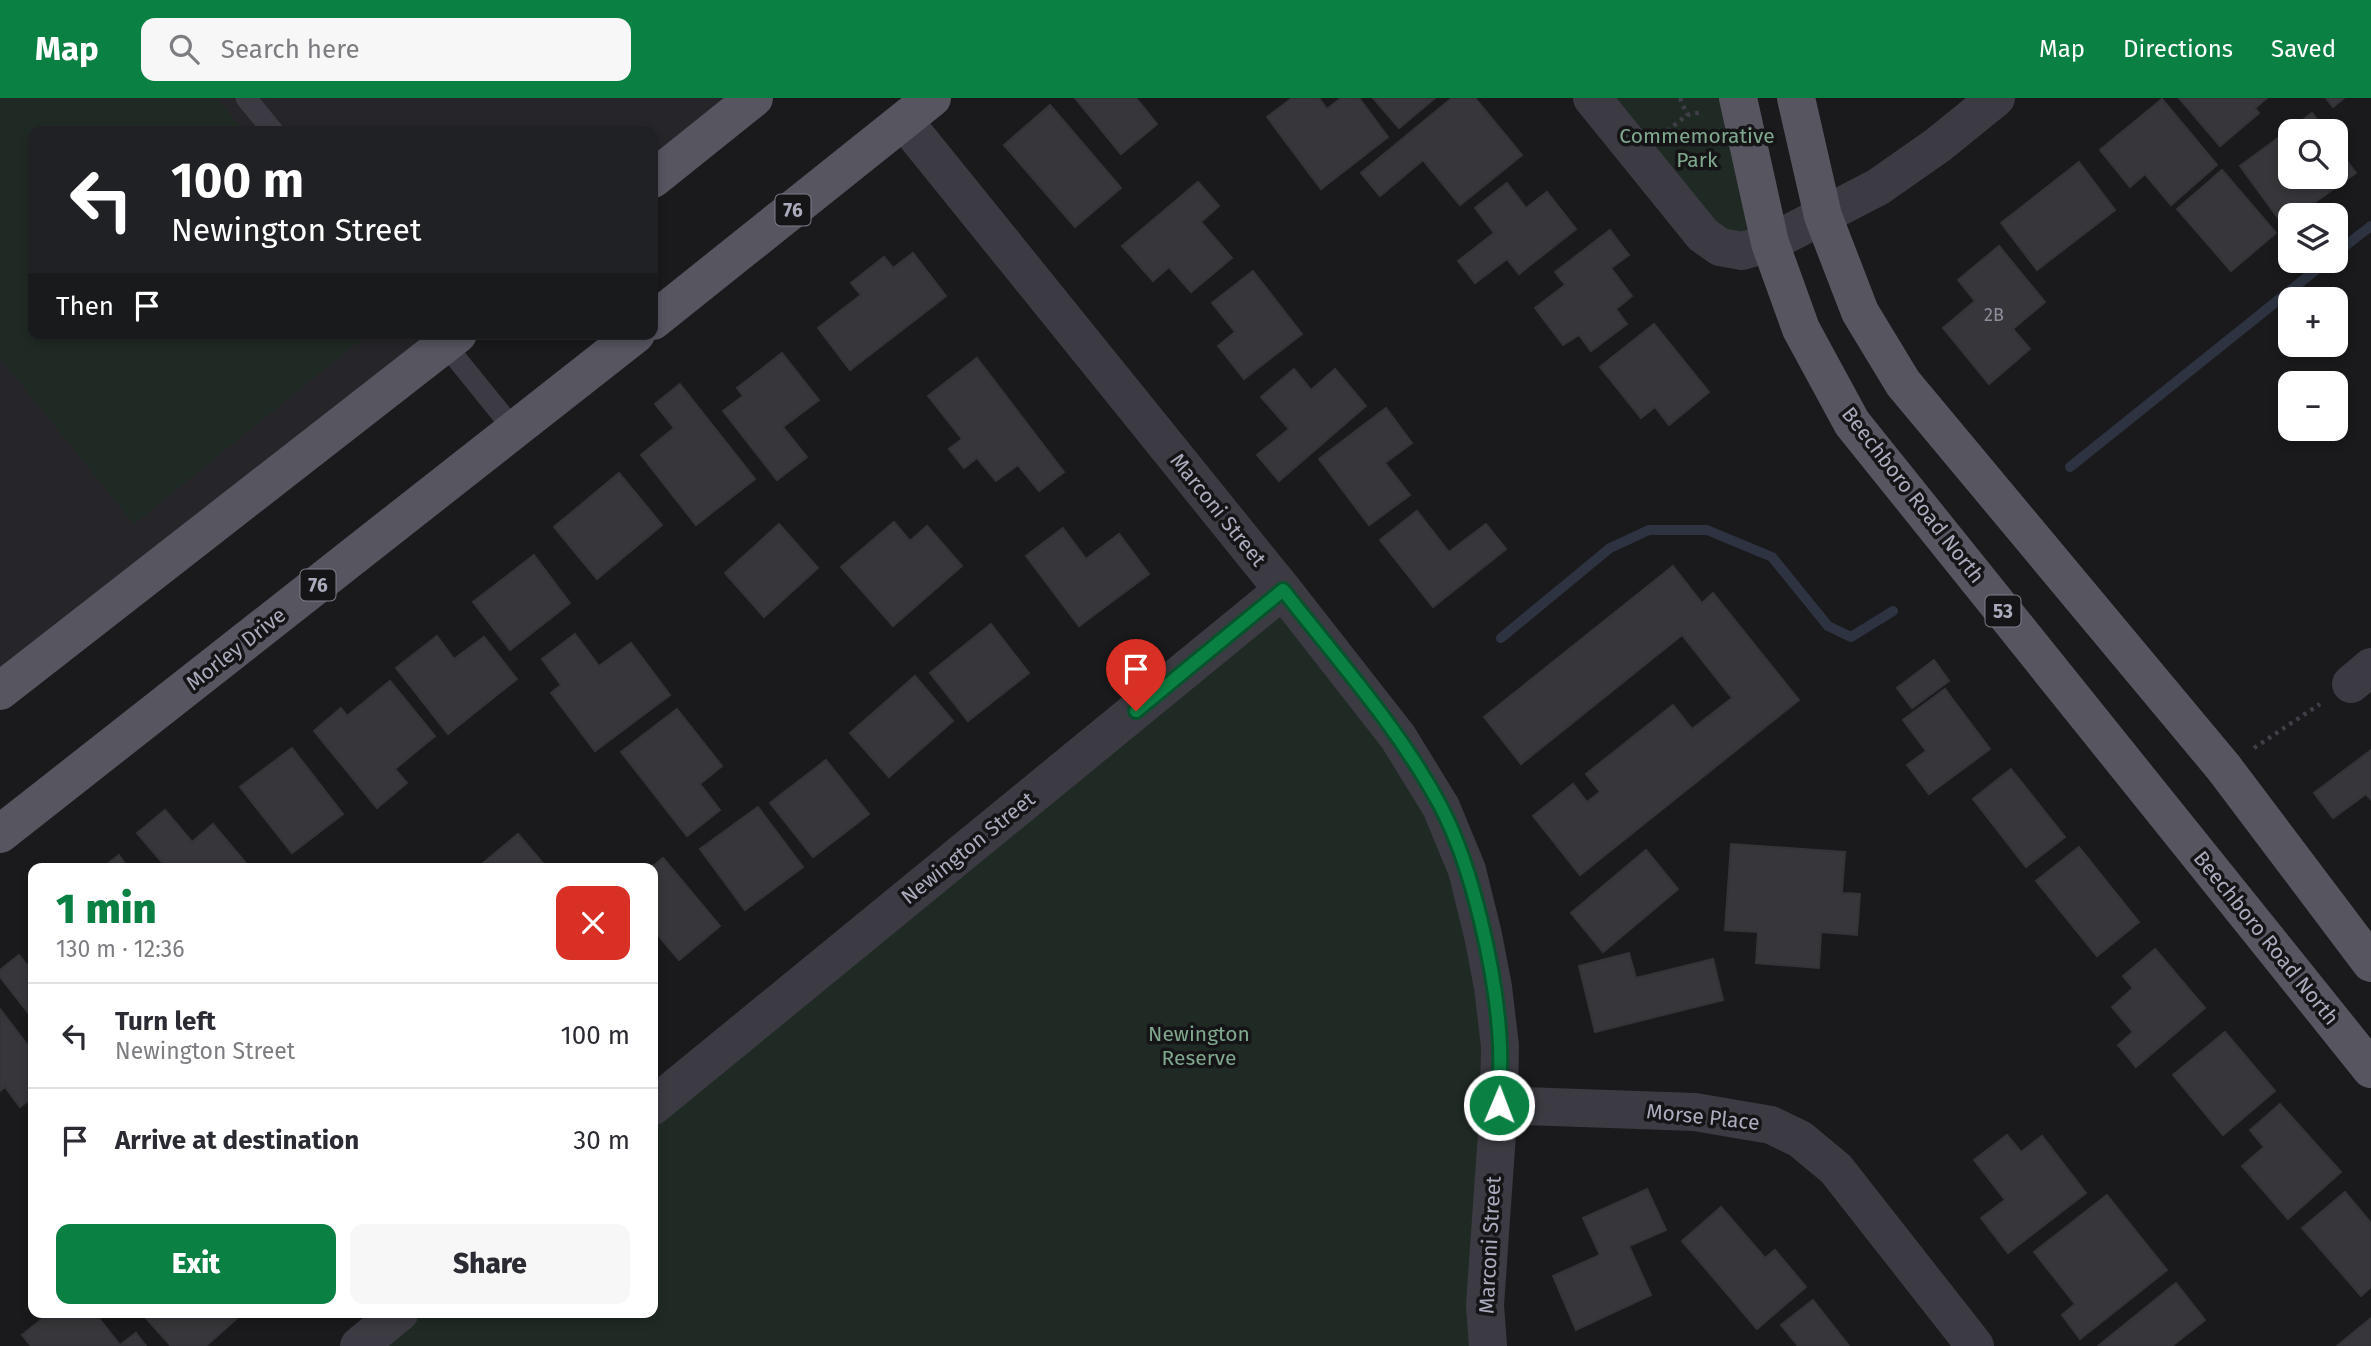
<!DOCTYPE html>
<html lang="en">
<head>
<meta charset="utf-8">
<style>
	:root { --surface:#fff; --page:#f7f7f7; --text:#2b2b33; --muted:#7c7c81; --line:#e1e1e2; --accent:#0b8043 }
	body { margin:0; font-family:"Fira Sans",sans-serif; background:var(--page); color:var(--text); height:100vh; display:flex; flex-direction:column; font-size:26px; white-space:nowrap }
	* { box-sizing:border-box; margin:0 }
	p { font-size:23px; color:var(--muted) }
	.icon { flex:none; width:38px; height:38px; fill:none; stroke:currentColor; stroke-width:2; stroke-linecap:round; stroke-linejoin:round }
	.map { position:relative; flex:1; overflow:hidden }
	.panel { position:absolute; left:28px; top:765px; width:630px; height:455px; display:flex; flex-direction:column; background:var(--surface); border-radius:14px; box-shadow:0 4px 10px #0003 }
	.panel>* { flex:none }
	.guide { position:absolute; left:28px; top:28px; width:630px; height:214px; border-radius:14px; box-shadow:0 4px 10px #0003; background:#202124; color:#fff; overflow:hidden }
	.fabs { position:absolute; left:2278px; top:21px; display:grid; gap:14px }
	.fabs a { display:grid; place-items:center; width:70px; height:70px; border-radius:14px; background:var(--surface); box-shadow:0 4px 10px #0003; font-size:35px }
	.pin { position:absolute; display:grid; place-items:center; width:60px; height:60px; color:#fff; margin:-72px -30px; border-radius:50% 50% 50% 0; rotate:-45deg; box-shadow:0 0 7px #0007 }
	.pin .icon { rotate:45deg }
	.me { position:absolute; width:77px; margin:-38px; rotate:1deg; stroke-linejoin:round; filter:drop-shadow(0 0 5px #0008) }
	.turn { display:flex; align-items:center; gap:24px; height:147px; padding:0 28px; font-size:32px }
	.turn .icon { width:91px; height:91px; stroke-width:2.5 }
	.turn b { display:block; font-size:49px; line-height:60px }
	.then { display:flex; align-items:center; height:66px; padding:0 28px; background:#0003; gap:14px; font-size:26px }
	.round { display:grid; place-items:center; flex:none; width:74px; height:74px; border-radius:14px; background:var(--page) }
	.overview { display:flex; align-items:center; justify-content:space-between; height:119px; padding:0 28px }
	h1 { font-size:42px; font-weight:800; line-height:52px; color:var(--accent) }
	.action { display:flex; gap:14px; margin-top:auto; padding:14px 28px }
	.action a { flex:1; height:80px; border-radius:14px; background:var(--accent); color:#fff; font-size:28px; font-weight:800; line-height:80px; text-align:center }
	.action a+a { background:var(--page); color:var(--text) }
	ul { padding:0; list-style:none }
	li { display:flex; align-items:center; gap:21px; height:105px; padding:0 28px; border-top:2px solid var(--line) }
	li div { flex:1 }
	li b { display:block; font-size:26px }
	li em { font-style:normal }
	header { display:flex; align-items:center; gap:42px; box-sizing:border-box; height:98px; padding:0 35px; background:var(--accent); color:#fff }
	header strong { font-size:33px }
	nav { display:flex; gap:38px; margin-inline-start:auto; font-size:24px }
	.search { width:490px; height:63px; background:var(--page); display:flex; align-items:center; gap:18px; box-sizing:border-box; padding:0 24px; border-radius:14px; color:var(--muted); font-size:26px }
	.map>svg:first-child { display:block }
</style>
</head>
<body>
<header>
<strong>Map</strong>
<div class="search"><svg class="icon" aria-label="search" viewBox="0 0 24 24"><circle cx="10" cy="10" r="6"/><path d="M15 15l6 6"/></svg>Search here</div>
<nav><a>Map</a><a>Directions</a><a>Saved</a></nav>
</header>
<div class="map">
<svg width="2371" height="1248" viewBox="0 0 2371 1248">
	<rect width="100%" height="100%" fill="#1a191b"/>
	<path fill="#262529" d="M0 0H754L653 81V33H33V236H458L0 593Z"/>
	<g fill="#202a24">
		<path d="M0 0H217L244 33H33V236H368L134 426 0 260Z"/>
		<path d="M1592 0H1738L1770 145 1742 153Z"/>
		<path d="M1283 492 1398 639 1483 837 1488 1248H359L400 1215 653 1214V1008Z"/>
	</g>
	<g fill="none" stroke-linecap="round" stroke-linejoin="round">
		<g stroke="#2d3341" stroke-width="10">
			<path d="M2336 155 2371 128"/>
			<path d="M2070 369 2327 163"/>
			<path d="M1501 540 1610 450 1649 432H1707L1772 459 1828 528 1851 539 1893 513"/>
		</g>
	</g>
	<g fill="#37363a" stroke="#343338" stroke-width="2">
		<path d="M1075 0H1136L1157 26 1121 56Z"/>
		<path d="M1292 0H1319L1327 11 1341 0H1359L1388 39 1321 91 1267 19Z"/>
		<path d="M1373 0H1435L1399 30Z"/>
		<path d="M1452 0H1475L1522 57 1460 107 1423 62 1380 98 1361 75Z"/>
		<path d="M2179 0H2267L2255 10 2259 15 2220 48Z"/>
		<path d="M2326 0H2344L2333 9Z"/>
		<path d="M2162 1 2217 67 2171 107 2145 76 2130 89 2100 52Z"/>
		<path d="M1050 7 1121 90 1075 129 1004 47Z"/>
		<path d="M2312 15 2326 33H2291V79H2336V48L2356 75 2297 117H2291V122L2283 127 2240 68Z"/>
		<path d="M2079 64 2115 112 2037 172 2001 125Z"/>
		<path d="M2222 72 2276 135 2231 173 2177 111Z"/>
		<path d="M1198 84 1219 108 1201 124 1232 160 1191 194 1169 169 1153 183 1122 148Z"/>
		<path d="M1507 85 1526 110 1547 94 1576 131 1519 176 1507 161 1475 185 1458 163 1494 135 1475 110Z"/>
		<path d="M1610 132 1629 157 1611 170 1632 198 1616 211 1627 226 1591 253 1579 237 1563 247 1535 210 1565 187 1555 174Z"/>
		<path d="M1999 148 2045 204 2013 231 2030 251 1989 286 1943 230 1975 203 1958 182Z"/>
		<path d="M913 155 946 198 850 272 818 230 861 197 851 185 884 159 893 170Z"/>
		<path d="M1253 173 1302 236 1244 281 1218 248 1235 234 1212 205Z"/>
		<path d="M1654 226 1709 294 1669 327 1655 309 1641 320 1600 269Z"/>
		<path d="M782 255 819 302 783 329 807 359 777 382 723 313 743 298 737 290Z"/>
		<path d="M977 260 1064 374 1039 393 1018 367 996 383 977 360 964 370 949 351 962 341 928 298Z"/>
		<path d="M1294 271 1311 292 1335 271 1366 308 1279 383 1257 357 1289 331 1261 299Z"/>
		<path d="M680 286 755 381 696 427 641 357 674 330 655 306Z"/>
		<path d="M1386 310 1412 345 1385 365 1410 397 1369 427 1319 361Z"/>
		<path d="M619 375 662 427 597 481 554 429Z"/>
		<path d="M1417 413 1449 454 1486 426 1506 451 1433 509 1380 442Z"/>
		<path d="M894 424 910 443 927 428 962 468 893 528 841 469Z"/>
		<path d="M779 426 818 470 764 519 725 475Z"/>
		<path d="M1063 430 1086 461 1119 436 1149 476 1079 528 1026 458Z"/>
		<path d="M534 457 570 505 510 552 473 504Z"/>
		<path d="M1673 468 1702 505 1713 495 1799 602 1580 777 1533 718 1573 686 1587 704 1600 694 1586 676 1673 607 1692 631 1732 600 1682 537 1521 666 1484 619Z"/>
		<path d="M991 526 1029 575 968 623 930 575Z"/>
		<path d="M575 536 599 568 631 545 670 597 595 653 551 595 561 587 542 561Z"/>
		<path d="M437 538 454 561 484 539 517 581 448 636 396 570Z"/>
		<path d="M1934 562 1949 583 1912 610 1897 590Z"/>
		<path d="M915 578 953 623 889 679 850 635Z"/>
		<path d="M390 583 435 638 395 671 407 685 377 710 314 633 341 610 347 618Z"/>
		<path d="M1945 591 1990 651 1929 696 1907 667 1926 653 1903 622Z"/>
		<path d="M677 611 722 668 700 686 720 712 687 738 621 654Z"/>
		<path d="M292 650 343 716 292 755 240 689Z"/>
		<path d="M2371 652V702L2366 696 2333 720 2314 695Z"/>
		<path d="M826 662 869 716 813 759 770 705Z"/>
		<path d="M2011 671 2065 739 2026 769 1973 701Z"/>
		<path d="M758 709 803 769 745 812 700 751Z"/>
		<path d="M165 712 192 744 213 726 250 770H167L137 735Z"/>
		<path d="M518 736 547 770H477Z"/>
		<path d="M1731 746 1845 754 1842 795 1860 796 1857 837 1821 834 1819 870 1756 865 1758 834 1725 832Z"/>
		<path d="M2079 749 2139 824 2097 858 2036 783Z"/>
		<path d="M1646 752 1678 791 1603 854 1571 815Z"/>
		<path d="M119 757 128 770H102Z"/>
		<path d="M663 760 720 828 679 862 658 837 653 841 651 770Z"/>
		<path d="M2155 851 2205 910 2136 969 2118 947 2133 934 2112 909 2133 890 2123 878Z"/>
		<path d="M1629 855 1636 880 1713 861 1723 902 1595 934 1579 868Z"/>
		<path d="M19 857 27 867 33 863V921L0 879V872Z"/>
		<path d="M0 911 33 954V999L20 1009 5 989 0 993Z"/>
		<path d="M2225 934 2275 993 2223 1037 2173 977Z"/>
		<path d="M2280 1006 2341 1074 2288 1121 2242 1068 2264 1049 2250 1032Z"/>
		<path d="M2007 1037 2021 1054 2042 1038 2086 1095 2008 1155 1981 1120 2005 1102 1974 1062Z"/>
		<path d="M1647 1091 1666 1132 1629 1148 1651 1197 1576 1232 1553 1178 1600 1157 1583 1120Z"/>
		<path d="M2345 1094 2371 1125V1189L2361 1198 2302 1130Z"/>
		<path d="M2107 1097 2167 1172 2080 1241 2062 1217 2075 1206 2034 1154Z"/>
		<path d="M1721 1109 1765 1160 1775 1152 1806 1189 1757 1231 1682 1143Z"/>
		<path d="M2176 1185 2205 1222 2172 1248H2098Z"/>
		<path d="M1813 1202 1849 1248H1798L1781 1227Z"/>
		<path d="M51 1214H94L120 1247 136 1235 146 1248H31L22 1237Z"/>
		<path d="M147 1214H244L206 1248H171L143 1217Z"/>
		<path d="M2371 1220V1248H2337Z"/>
	</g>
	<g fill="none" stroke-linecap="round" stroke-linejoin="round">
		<g stroke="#3f3f48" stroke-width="4.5" stroke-dasharray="3.5 5" stroke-linecap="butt">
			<path d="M1680 0 1687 17"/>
			<path d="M1667 33 1687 17 1702 14"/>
			<path d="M2254 650 2320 606"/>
		</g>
		<g stroke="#3c3b43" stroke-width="21">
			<path d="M246 0 273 33"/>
			<path d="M439 239 515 333"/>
		</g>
		<g stroke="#3c3b43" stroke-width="38">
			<path d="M1592 0 1703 137 1720 149 1742 153 1770 145 1878 89 1938 47 1996 0"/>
			<path d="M904 23 1283 492 1398 639 1441 709 1467 772 1483 837 1493 889 1500 948 1499 1007 1485 1207 1488 1248"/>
			<path d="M2351 586 2371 569"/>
			<path d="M1499 1007 1695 1014 1771 1027 1800 1041 1836 1071 1975 1248"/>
			<path d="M653 1008 1283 492"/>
			<path d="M359 1248 400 1214"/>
		</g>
		<g stroke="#565560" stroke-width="38">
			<path d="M1738 0 1770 145 1801 231 1852 325 2371 971"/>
			<path d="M1796 0 1823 118 1860 214 1903 285 2224 670 2371 865"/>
			<path d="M653 81 754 0"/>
			<path d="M653 223 932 0"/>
			<path d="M0 593 458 236"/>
			<path d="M0 736 636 236"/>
		</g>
	</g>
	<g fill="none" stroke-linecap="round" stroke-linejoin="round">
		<defs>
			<path id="route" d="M1136 613 1283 492C1338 562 1398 629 1440 707 1473 769 1497 878 1500 948 1501 968 1499 987 1499 1007"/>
		</defs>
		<use href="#route" stroke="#07532c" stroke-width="18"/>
		<use href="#route" stroke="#0b8043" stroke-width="12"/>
	</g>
	<g text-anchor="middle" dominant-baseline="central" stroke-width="7" stroke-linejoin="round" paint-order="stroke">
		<g font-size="18" fill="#8d8e9c">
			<text x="1994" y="217">2B</text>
		</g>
		<g fill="#151416" stroke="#7d7e8a" stroke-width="2">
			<rect x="775.5" y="96.5" width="35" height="31" rx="5"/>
			<rect x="300.5" y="471.5" width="35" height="31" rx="5"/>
			<rect x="1985.5" y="497.5" width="35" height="31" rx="5"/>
		</g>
		<g font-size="19" font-weight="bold" fill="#aaabbc">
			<text x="793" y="112">76</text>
			<text x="318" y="487">76</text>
			<text x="2003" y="513">53</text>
		</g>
		<g font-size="21" fill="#80a88e" stroke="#151416">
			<text x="1697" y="38">Commemorative<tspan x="1697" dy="24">Park</tspan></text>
			<text x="1199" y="936">Newington<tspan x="1199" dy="24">Reserve</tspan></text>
		</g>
		<g font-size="21" fill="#aaabbc" stroke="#151416">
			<text transform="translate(1913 397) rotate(52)">Beechboro Road North</text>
			<text transform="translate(1218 412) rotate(51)">Marconi Street</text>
			<text transform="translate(236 551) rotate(-38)">Morley Drive</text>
			<text transform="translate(968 750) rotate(-39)">Newington Street</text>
			<text transform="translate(2266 840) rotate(51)">Beechboro Road North</text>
			<text transform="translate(1703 1019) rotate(6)">Morse Place</text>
			<text transform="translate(1490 1147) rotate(-87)">Marconi Street</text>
		</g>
	</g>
</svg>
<div class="fabs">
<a><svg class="icon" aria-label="search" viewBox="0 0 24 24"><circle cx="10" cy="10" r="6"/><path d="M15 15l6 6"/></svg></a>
<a><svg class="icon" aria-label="layers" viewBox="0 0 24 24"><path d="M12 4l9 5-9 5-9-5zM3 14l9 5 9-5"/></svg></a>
<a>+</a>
<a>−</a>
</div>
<div class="pin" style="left:1136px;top:613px;background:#d93025"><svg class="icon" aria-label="arrive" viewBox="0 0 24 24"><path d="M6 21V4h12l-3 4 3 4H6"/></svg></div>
<svg class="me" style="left:1499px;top:1007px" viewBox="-20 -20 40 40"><circle r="17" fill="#0b8043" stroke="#fff" stroke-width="3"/><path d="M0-11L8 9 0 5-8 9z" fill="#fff"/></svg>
<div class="guide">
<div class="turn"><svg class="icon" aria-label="left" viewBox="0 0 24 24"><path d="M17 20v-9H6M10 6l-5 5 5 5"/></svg><div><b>100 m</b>Newington Street</div></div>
<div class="then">Then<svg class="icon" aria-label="arrive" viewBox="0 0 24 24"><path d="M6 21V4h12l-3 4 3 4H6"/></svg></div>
</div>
<section class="panel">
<div class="overview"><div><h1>1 min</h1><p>130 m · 12:36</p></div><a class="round" style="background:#d93025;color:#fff"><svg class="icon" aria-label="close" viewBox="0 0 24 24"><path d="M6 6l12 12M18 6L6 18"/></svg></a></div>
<ul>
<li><svg class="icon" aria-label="left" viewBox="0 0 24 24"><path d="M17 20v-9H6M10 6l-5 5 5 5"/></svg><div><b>Turn left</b><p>Newington Street</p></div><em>100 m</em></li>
<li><svg class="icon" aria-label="arrive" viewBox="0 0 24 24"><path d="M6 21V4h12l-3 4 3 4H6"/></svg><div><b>Arrive at destination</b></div><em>30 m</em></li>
</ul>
<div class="action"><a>Exit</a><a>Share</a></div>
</section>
</div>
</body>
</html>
